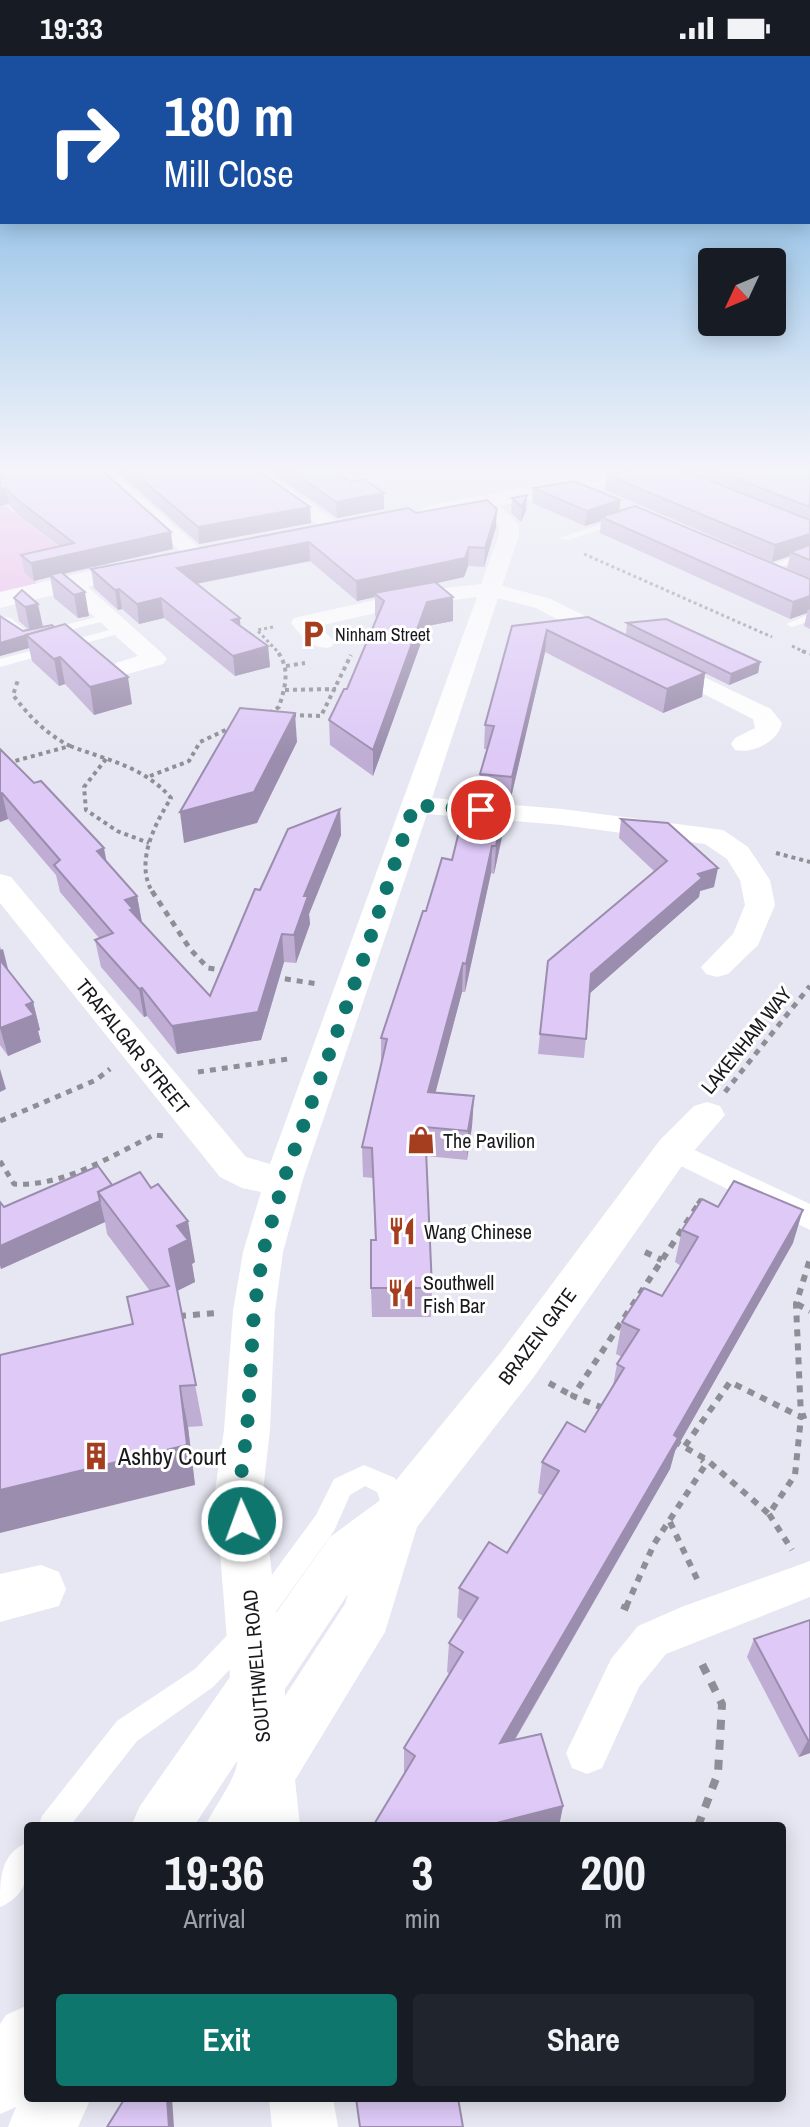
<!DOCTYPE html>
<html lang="en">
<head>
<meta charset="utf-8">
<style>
	:root { --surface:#171b24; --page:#20242c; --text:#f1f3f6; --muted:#9ea1a6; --accent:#0f766e }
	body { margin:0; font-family:"Archivo Narrow",sans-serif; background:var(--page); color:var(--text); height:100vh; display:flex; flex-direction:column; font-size:30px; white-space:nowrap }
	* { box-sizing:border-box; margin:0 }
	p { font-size:26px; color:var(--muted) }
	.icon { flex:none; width:44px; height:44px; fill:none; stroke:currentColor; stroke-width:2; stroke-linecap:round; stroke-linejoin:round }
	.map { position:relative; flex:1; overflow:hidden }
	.sheet { position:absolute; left:24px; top:1766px; width:762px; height:280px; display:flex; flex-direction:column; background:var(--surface); border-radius:8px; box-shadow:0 4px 20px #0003 }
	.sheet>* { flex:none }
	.banner { position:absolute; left:0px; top:0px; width:810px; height:168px; box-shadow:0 4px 20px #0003; background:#1a4fa0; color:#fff; overflow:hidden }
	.needle { width:52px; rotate:226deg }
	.controls { position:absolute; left:698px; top:192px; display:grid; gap:16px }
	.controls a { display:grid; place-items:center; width:88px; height:88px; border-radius:8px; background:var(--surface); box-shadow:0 4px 20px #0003; font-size:40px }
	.pin { position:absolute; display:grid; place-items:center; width:68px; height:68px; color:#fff; margin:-34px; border:4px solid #fff; border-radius:50%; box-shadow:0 2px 8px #0007 }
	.me { position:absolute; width:88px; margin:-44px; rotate:358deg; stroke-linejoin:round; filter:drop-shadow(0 0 6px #0008) }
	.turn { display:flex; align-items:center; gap:28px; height:168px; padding:0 32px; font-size:36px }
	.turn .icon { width:104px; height:104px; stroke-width:2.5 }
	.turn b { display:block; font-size:56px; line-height:68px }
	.eta { display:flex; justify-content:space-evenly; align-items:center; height:136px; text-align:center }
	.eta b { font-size:48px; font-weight:700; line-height:56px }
	.action { display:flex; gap:16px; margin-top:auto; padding:16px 32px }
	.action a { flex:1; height:92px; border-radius:8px; background:var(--accent); color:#fff; font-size:32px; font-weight:700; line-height:92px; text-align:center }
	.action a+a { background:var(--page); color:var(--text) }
	.status { display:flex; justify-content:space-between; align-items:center; height:56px; padding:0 40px; background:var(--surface); direction:ltr }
	.status svg { height:22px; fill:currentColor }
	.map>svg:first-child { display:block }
</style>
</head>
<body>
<div class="status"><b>19:33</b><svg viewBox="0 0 49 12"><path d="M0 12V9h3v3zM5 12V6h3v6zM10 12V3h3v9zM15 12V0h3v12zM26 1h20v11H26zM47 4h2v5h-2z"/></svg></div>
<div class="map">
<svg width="810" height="2071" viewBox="0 0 810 2071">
	<rect width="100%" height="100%" fill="#e7e7f3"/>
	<path fill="#edb9e9" d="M0 445 3 448 76 504 25 516 38 528 0 537Z"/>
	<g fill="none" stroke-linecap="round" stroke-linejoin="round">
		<g stroke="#8e8e96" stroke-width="3" stroke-dasharray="3 3" stroke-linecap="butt">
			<path d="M584 498 772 581"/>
			<path d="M273 571 257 574 279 597"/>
			<path d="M792 590 807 597"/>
		</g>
		<g stroke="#8e8e96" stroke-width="4" stroke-dasharray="4 4" stroke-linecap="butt">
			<path d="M802 595 810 598"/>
			<path d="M286 610 305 607"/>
			<path d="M285 634 336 633"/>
			<path d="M269 657 279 651C285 631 291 613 277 595"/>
			<path d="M292 659 321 660 351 599"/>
			<path d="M70 690C107 704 145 711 171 742 155 768 134 807 153 837"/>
			<path d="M106 703 84 731 86 754 117 775 149 787"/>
			<path d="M0 709 70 690C46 678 29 660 13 639L18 624"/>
			<path d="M150 720 189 705 200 686 234 670"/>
			<path d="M776 797 810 806"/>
		</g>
		<g stroke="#8e8e96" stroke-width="5" stroke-dasharray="6 6" stroke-linecap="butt">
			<path d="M152 835 190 893 208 912 227 915"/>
			<path d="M273 921 318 928"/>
			<path d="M198 1016 288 1003"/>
			<path d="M725 1036 810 930"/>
			<path d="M0 1065 96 1024 110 1013"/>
			<path d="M0 1105 14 1128C63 1131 111 1100 154 1079L165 1080"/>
			<path d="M698 1148 703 1141"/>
		</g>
		<g stroke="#8e8e96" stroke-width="6" stroke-dasharray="7 7" stroke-linecap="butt">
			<path d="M645 1196 662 1204"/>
			<path d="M797 1248 810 1255"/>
			<path d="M179 1260 217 1257"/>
			<path d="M549 1327 573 1340"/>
			<path d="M603 1352 573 1340 700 1146"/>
			<path d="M674 1385 707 1404 769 1458 795 1419 801 1361 810 1358"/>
			<path d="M685 1390 730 1326 801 1361 796 1248 810 1203"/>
			<path d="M769 1458 792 1494"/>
			<path d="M670 1466 698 1525"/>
			<path d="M626 1551 654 1488 706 1408 702 1404"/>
		</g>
		<g stroke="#8e8e96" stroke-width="8" stroke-dasharray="10 10" stroke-linecap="butt">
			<path d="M624 1554 626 1549"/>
			<path d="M698 1770 718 1717 722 1648 700 1604"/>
		</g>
		<g fill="#fff" fill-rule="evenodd">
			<path d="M620 462 628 464 568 484 559 482Z"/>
			<path d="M810 495V501L766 516 761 513Z"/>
			<path d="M108 558 112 559V563L27 585 0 566V560L11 562 29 578Z"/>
			<path d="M810 558V565L792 571 786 568Z"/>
			<path d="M121 571 127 574 125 576 0 611V603Z"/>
			<path d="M364 1409 395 1422 407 1456 403 1464 395 1467 387 1464 377 1436 365 1430 350 1439 334 1475 270 1564 261 1567 252 1564 248 1555 252 1546 316 1459 334 1423Z"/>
			<path d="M244 1567 253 1571 257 1580 253 1589 213 1631 137 1685 70 1770H38L42 1760 117 1665 195 1613 235 1571Z"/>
			<path d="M28 1786C28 1814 31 1838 0 1851 0 1822 0 1798 28 1786Z"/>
		</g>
		<g fill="#fff" fill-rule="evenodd">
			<path d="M673 1084 810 1148V1174L663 1101 658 1094 663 1087Z"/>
			<path d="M810 1505V1541L666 1598 639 1631 602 1712 587 1718 572 1712 566 1697 611 1603 638 1570 684 1550Z"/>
		</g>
		<g fill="#fff" fill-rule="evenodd">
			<path d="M86 410H106L203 495 206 499 203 503H189Z"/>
			<path d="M237 410H258L348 474 338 480 331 478Z"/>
			<path d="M573 410H596L615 423 606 429Z"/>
			<path d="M485 440 492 442 519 469V479L502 530 551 543 622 579 626 584 622 589H606L536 552 498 542 432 742 562 753 723 774 748 791 770 824 775 849 758 889 728 918 717 921 706 918 701 911 733 878 745 849 740 824 727 803 705 788 562 769 427 758 303 1123 283 1196 275 1255 270 1374 263 1435 276 1557 330 1481 379 1445 501 1296 660 1084 694 1050 707 1046 720 1050 725 1059 686 1104 533 1322 417 1471 385 1576 295 1724 300 1770H205C213 1753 238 1720 237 1705L194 1770H131L140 1750 230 1621 215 1435 224 1374 233 1255 243 1196 261 1136 242 1132 220 1121 0 847V818L11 821 246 1101 270 1108 477 541 411 549 319 570 335 586 331 591C314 595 301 580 291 567L294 562 411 536 481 528 499 479V470L475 446ZM348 1538 345 1548 285 1640V1633Z"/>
			<path d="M69 520 77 521 163 598 167 603 163 608 124 619 116 617 112 612 116 607 138 600 61 531 58 526Z"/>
			<path d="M660 600 771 653 782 667C778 686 753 698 735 694L731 688 735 682 755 672 753 663 652 612 648 607 652 602Z"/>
			<path d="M41 1509 59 1516 66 1533 59 1550 0 1566V1518Z"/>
			<path d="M28 1949V2042H91L78 2071H8L16 2051 0 2058V1968L6 1959Z"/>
			<path d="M269 2042H333L338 2071H272Z"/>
		</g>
		<g fill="#fff" fill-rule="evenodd">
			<path d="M634 410H680L669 417 432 463 424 461 420 456 424 451 432 449Z"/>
			<path d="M152 500 161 503 165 508 161 513 0 552V536Z"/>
		</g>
	</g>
	<g fill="#bfadd4">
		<path d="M0 410 173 493 64 518 89 560 78 562 54 542 50 521 34 525 24 516 21 499 59 490 18 459 9 448 0 450Z"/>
		<path d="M111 410H252L310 451 311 467 199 488Z"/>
		<path d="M263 410H326L384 453 337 462Z"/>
		<path d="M689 410H799L810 415V522L787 512 790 500 772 506 605 434 607 419 688 416Z"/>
		<path d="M801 410H810V415Z"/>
		<path d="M533 432 619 455 810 523V573L804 570 807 557 790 563 600 477 601 465 585 470 532 447Z"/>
		<path d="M512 442 526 454 521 466 511 457Z"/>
		<path d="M416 457 496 471 484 511 468 510 464 521 437 527 453 541V565L427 570 373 720 330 689 329 664 347 633 377 562 375 560V541L357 545 310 505 197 528 240 570 268 590 270 611 235 620 164 562 139 568 122 553 118 554 94 532 91 513Z"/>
		<path d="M22 534 43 571 132 648 94 659 65 628 59 630 32 605 29 592 0 600V560L23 575 29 574 19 565 14 542Z"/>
		<path d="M588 561 705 617 702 641 663 657 545 596 510 746 507 745 505 767 494 818 491 817 465 936H462L435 1037 474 1040 472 1070 467 1104 426 1100 432 1232 431 1261H372L371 1232 375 1184 373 1122 363 1121 362 1091 381 1010V982L426 855 452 804 473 743 479 738 480 718 487 693H484L485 669 512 570Z"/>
		<path d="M627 567 760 606 758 617 729 629 626 578Z"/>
		<path d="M0 693 137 840 142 866 210 940 260 834 340 753 341 779 309 858 310 868 296 907 284 906 261 984 177 998 147 960 144 961 101 911 95 884 99 882 60 836 56 819 8 763 0 766Z"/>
		<path d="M621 763 714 831 700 835 699 841 590 937 584 1002 538 998 540 978 655 816 619 782Z"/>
		<path d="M0 890 8 914 33 946 40 974 38 975 41 986 8 1000 0 989Z"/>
		<path d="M112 1129 195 1206 192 1208 195 1226 177 1235 203 1370 188 1371 195 1429 133 1268 150 1235 107 1178 105 1166 1 1213 0 1210V1146L4 1151Z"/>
		<path d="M682 1174 793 1187 675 1395 670 1413 515 1684 563 1750 559 1770H373L404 1718V1692L450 1618 447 1616 449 1587 463 1565 457 1561 459 1532 507 1497 543 1440 538 1437 542 1406 585 1376 613 1330 617 1308 622 1301 616 1298 622 1266 662 1240 681 1210 675 1206Z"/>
		<path d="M810 1564V1697L799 1701 747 1601 754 1583Z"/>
	</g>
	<g fill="#9b8dad">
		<path d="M6 432 9 448 0 450V433Z"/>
		<path d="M384 437V453L337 462 336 446Z"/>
		<path d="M527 439 526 454 521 466 522 451Z"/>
		<path d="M620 444 619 459 601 461V465L585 470 587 455Z"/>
		<path d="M310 451 311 467 199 488 198 471Z"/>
		<path d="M497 453 496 471 484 511 485 492Z"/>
		<path d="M171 476 173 493 52 520 50 519V521L34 525 31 507Z"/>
		<path d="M810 478V493L790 496V500L772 506 775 489Z"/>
		<path d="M309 486 310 505 179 531 177 512Z"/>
		<path d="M469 491 468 510 464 521 379 540 374 537 375 541 357 545 356 525Z"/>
		<path d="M119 533 122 553 118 554 115 534Z"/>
		<path d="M85 536 89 560 78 562 74 539Z"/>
		<path d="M810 540V554L808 553 807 557 790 563 793 546Z"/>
		<path d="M453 541V565L427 570 373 720V694L427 546Z"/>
		<path d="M161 542 164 562 139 568 137 548Z"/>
		<path d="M38 548 43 571 30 575 25 551Z"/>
		<path d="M240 562 241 582 232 564Z"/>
		<path d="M547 574 545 596 510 746 512 721Z"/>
		<path d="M27 580 29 592 0 600V587Z"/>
		<path d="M268 590 270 611 235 620 233 600Z"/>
		<path d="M60 601 65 628 59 630 54 603Z"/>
		<path d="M760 606 758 617 729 629 731 618Z"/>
		<path d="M705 617 702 641 663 657 667 633Z"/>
		<path d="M128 621 132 648 94 659 90 631Z"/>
		<path d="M295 657 297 686 257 767 184 787 180 756Z"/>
		<path d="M2 737 8 763 0 766V738Z"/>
		<path d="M507 740 505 767 494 818 496 790Z"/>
		<path d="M340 753 341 779 309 858 310 868 296 907 294 879 304 840Z"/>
		<path d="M492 790 491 817 465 936 466 908Z"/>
		<path d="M104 792 109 819 97 795Z"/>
		<path d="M718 812 714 831 700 835 699 841 589 938 591 918 698 818Z"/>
		<path d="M137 840 142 867 135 869 125 844Z"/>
		<path d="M282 878 284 906 261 984 177 998 172 970 258 956Z"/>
		<path d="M3 893 10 921 0 918V894Z"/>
		<path d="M463 907 462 936 428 1065V1036Z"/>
		<path d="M142 932 147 960 144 961 139 933Z"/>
		<path d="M33 946 40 974 38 975 41 986 8 1000 0 972 26 949Z"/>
		<path d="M0 1013 6 1033 0 1036Z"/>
		<path d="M474 1040 472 1070 467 1104 468 1075Z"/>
		<path d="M100 1145 105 1166 1 1213 0 1209V1190Z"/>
		<path d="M803 1154 793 1187 675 1395 670 1413 497 1714 500 1687 674 1379Z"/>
		<path d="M188 1165 195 1206 192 1208 195 1226 177 1235 169 1193 177 1170Z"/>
		<path d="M180 1330 188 1371 195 1429 0 1477V1434Z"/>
		<path d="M808 1684H810V1697L799 1701Z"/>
		<path d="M563 1750 559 1770H485Z"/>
		<path d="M167 2042H172L174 2071H169Z"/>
	</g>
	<g fill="#dec9f7" stroke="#9b8dad" stroke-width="2">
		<path d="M0 410H97L171 476 31 507 21 499 74 487 15 442 6 432 0 433Z"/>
		<path d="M126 410H252L310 451 198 471Z"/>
		<path d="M284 410H326L351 426 364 423 384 437 336 446Z"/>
		<path d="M657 410H672L810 464V478L775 489 607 419Z"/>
		<path d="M704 410H799L810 415V451Z"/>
		<path d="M574 425 620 444 587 455 533 432Z"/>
		<path d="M527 439 522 451 512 442Z"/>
		<path d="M487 444 497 453 485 492 469 491 465 502 356 525 309 486 177 512 240 562 232 564 268 590 233 600 161 542 137 548 119 533 115 534 91 513 408 452 416 457Z"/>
		<path d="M635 450 810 523V540L793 546 601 461Z"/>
		<path d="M810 489V504L790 496Z"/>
		<path d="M61 516 85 536 74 539 50 519Z"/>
		<path d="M435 526 453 541 427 546 373 694 329 664 344 633H347L384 545 374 537Z"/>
		<path d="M22 534 38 548 25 551 14 542Z"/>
		<path d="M0 560 23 575 52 569 54 571 0 587Z"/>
		<path d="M588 561 705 617 667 633 547 574 512 721 480 718 494 670 485 669 512 570Z"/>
		<path d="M666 563 760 606 731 618 627 567Z"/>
		<path d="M65 568 128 621 90 631 60 601 54 603 26 579Z"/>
		<path d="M240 652 295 657 254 736 180 756Z"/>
		<path d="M0 693 34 727 41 725 104 792 97 795 137 840 125 844 133 853 130 854 210 940 255 833 260 834 288 773 340 753 304 840H308L294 879 282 878 258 956 172 970 142 932 139 933 95 884 113 877 54 809 60 804 2 737 0 738Z"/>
		<path d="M474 738 507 740 496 790H492L466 908 463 907 428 1036 474 1040 468 1075 425 1071 432 1232H371V1184H376L372 1092 362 1091 387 983 381 982 423 855H426L442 802 452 804 467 743H473Z"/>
		<path d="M621 763 668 767 718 812 698 818 702 822 591 918 586 983 540 978 548 905 667 805Z"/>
		<path d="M0 904 33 946 26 949 34 959 0 972Z"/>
		<path d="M98 1110 112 1129 98 1136 100 1145 0 1190V1146L4 1151Z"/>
		<path d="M140 1116 151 1132 158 1128 188 1165 177 1170 188 1184 169 1193 196 1329 180 1330 187 1389 0 1434V1299L133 1268 127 1241 169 1230 98 1136Z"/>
		<path d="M734 1125 803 1154 674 1379 678 1382 500 1687 541 1678 563 1750 485 1770H373L415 1700 404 1692 463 1596 449 1587 478 1542 459 1532 489 1486 507 1497 559 1415 542 1406 567 1366 585 1376 624 1312 617 1308 639 1274 622 1266 644 1232 662 1240 680 1211 698 1181 682 1174 702 1143 718 1151Z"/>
		<path d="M810 1564V1684H808L754 1583Z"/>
		<path d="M125 2042H167L169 2071H107Z"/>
		<path d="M356 2042H458L463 2071H360Z"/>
	</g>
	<linearGradient id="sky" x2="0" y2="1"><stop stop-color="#67aade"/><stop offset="0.59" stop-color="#f4f4fa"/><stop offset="1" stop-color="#f4f4fa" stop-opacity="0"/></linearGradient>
	<rect width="810" height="700" fill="url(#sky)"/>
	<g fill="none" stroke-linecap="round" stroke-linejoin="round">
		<path stroke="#0f766e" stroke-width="14" stroke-dasharray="0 25.2" d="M242 1465 239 1435 247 1374 254 1255 263 1196 284 1123 362 907 414 749 481 754"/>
	</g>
	<defs>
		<symbol id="parking-bare" viewBox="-9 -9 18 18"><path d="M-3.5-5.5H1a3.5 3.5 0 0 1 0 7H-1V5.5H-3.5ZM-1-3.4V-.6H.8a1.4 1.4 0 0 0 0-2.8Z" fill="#a53d1f" stroke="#fff" stroke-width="2.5" paint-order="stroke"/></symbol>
		<symbol id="shop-bare" viewBox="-9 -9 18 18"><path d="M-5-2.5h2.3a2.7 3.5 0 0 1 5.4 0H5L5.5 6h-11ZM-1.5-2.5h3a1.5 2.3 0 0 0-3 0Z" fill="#a53d1f" stroke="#fff" stroke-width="2.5" paint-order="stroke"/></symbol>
		<symbol id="restaurant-bare" viewBox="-9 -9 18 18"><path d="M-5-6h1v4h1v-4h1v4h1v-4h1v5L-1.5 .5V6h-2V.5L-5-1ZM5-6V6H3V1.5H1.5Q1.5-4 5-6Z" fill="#a53d1f" stroke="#fff" stroke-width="2.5" paint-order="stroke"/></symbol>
		<symbol id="building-bare" viewBox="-9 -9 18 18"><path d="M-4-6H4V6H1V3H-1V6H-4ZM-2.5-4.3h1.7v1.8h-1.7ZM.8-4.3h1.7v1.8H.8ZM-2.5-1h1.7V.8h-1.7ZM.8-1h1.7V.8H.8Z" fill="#a53d1f" stroke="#fff" stroke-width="2.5" paint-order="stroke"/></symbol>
	</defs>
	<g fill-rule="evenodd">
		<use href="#parking-bare" x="293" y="558" width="40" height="40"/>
		<use href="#shop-bare" x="401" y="1064" width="40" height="40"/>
		<use href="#restaurant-bare" x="382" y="1155" width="40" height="40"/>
		<use href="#restaurant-bare" x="381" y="1217" width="40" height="40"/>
		<use href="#building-bare" x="76" y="1380" width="40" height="40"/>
	</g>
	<g text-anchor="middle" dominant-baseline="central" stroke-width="6" stroke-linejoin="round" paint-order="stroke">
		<g font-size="18" fill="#19191d" stroke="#fff" text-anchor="start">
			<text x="335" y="578">Ninham Street</text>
		</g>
		<g font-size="20" fill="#19191d" stroke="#fff">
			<text transform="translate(746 984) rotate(-51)">LAKENHAM WAY</text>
			<text transform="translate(133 990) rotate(51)">TRAFALGAR STREET</text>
			<text transform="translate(537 1280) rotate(-53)">BRAZEN GATE</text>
			<text transform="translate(256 1610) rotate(-95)">SOUTHWELL ROAD</text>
		</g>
		<g font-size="20" fill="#19191d" stroke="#fff" text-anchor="start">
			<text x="443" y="1084">The Pavilion</text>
			<text x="424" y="1175">Wang Chinese</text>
			<text x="423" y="1226">Southwell<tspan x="423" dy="23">Fish Bar</tspan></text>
		</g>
		<g font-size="24" fill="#19191d" stroke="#fff" text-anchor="start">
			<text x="118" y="1400">Ashby Court</text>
		</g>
	</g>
</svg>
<div class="controls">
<a><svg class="needle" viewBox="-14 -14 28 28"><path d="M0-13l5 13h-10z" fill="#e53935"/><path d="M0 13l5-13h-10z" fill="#9ea1a6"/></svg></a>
</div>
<div class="pin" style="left:481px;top:754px;background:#d93025"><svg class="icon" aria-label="arrive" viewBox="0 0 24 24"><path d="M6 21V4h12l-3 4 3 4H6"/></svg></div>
<svg class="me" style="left:242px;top:1465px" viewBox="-20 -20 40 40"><circle r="17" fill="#0f766e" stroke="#fff" stroke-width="3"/><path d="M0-11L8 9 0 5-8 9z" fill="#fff"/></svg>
<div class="banner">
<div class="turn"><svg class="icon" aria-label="right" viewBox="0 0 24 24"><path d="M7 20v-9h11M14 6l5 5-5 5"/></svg><div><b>180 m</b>Mill Close</div></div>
</div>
<section class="sheet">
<div class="eta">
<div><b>19:36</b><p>Arrival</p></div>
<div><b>3</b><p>min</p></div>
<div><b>200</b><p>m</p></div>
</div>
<div class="action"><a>Exit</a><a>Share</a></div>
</section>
</div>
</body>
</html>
